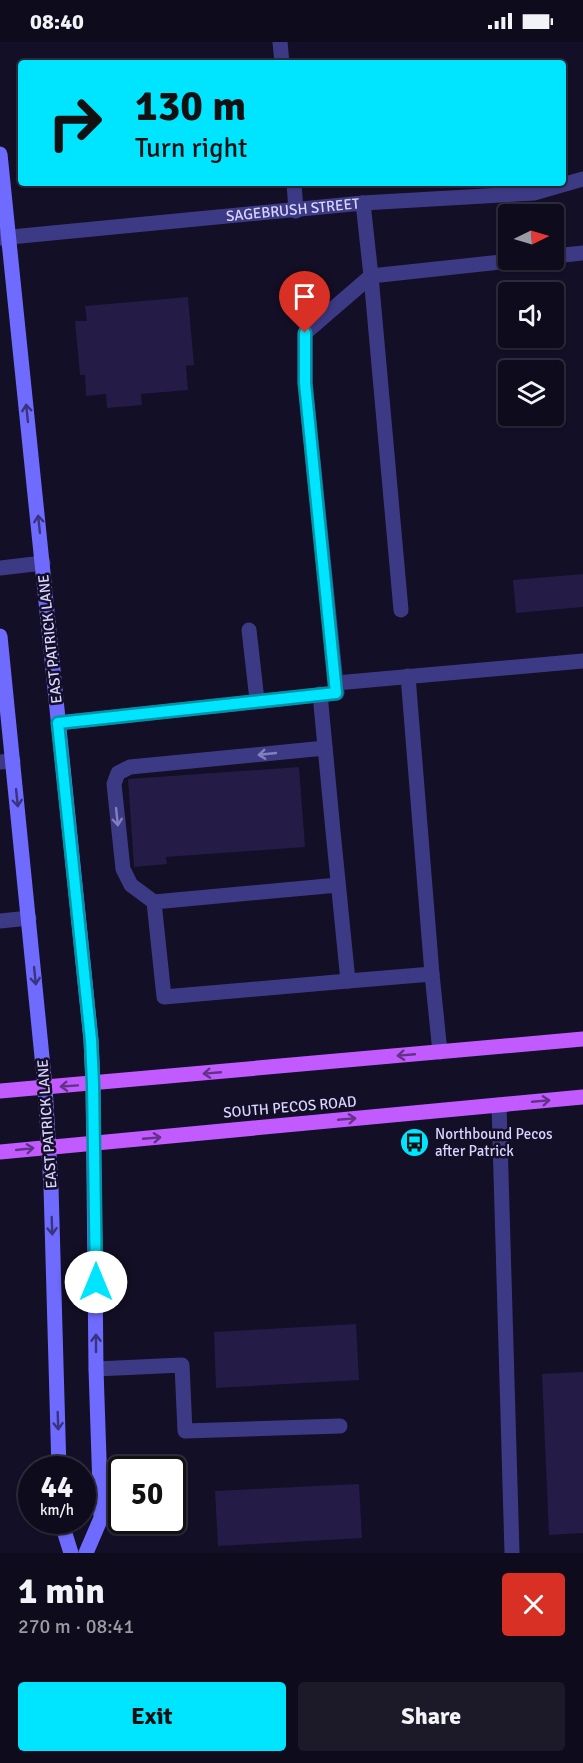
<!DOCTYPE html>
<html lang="en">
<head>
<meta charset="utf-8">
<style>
	:root { --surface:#0e0b1c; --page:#1c1929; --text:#f1f3f6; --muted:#9b9ba3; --line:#2e2b3b; --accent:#00e5ff }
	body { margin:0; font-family:Signika,sans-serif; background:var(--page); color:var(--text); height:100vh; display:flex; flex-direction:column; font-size:22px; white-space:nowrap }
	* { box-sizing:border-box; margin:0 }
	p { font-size:20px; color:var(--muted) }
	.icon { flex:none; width:33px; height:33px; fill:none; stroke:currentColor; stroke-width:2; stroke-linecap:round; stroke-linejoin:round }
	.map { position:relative; height:1511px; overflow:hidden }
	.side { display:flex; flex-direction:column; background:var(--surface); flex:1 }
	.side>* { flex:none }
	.top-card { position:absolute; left:18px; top:18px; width:548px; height:126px; border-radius:6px; box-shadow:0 2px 4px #0004,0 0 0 2px var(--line); background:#00e5ff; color:#111; overflow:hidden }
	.needle { width:39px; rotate:85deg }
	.tools { position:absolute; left:498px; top:162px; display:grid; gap:12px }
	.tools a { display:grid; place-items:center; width:66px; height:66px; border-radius:6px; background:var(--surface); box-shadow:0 2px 4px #0004,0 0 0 2px var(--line); font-size:30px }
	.speed { position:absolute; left:18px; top:1414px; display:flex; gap:12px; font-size:30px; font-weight:700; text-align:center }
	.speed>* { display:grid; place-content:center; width:78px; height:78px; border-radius:50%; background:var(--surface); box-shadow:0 2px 4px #0004,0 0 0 2px var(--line); line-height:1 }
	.speed small { font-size:15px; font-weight:400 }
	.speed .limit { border:3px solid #111; border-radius:9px; background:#fff; color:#111 }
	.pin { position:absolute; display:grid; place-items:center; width:51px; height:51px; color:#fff; margin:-62px -26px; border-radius:50% 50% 50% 0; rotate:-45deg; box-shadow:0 0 6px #0007 }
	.pin .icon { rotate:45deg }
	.me { position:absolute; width:66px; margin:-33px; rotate:0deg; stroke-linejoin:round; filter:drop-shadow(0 0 4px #0008) }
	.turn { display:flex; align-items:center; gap:21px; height:126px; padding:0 18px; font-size:27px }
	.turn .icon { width:78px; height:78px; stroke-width:2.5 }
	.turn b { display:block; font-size:42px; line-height:51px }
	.round { display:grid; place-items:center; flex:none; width:63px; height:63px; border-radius:6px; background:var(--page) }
	.headline { display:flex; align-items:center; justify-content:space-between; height:102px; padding:0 18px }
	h1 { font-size:36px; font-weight:700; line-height:45px }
	.cta { display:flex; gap:12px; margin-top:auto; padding:12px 18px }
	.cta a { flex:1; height:69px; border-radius:6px; background:var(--accent); color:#111; font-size:24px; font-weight:700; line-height:69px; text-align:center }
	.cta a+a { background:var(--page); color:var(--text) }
	.status { display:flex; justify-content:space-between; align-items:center; height:42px; padding:0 30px; background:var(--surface); direction:ltr }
	.status svg { height:16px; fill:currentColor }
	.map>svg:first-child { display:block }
</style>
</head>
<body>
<div class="status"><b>08:40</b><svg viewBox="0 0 49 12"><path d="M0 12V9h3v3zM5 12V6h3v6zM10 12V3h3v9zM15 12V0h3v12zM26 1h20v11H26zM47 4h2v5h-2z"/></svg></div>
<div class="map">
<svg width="583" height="1511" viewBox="0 0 583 1511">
	<rect width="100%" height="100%" fill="#130f26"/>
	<g fill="#241b47">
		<path d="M188 255 194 323 186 324 188 348 141 352 142 363 107 366 106 352 86 354 85 333H80L75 279H87L85 264Z"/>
		<path d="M583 532V565L516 571 513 538Z"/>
		<path d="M299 725 305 805 166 815 167 822 134 825 128 737Z"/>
		<path d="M356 1282 359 1338 216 1346 214 1290Z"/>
		<path d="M583 1330V1491L549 1493 542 1332Z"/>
		<path d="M359 1442 362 1496 218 1504 215 1449Z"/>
	</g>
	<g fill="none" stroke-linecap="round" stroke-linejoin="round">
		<g stroke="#3d3a85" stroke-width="15">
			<path d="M280 0 282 21"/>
			<path d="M294 141 296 169"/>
			<path d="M363 161 371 234 520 218"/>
			<path d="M554 214 583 211"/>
			<path d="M0 526 43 521"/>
			<path d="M249 588 257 658"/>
			<path d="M336 641 583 619"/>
			<path d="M320 652C329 748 338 843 348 939L164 955 154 860 338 843"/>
			<path d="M58 681 337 651 305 341V291L371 234 401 568"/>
			<path d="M0 720 13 719"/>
			<path d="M154 860 131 843 123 827 114 742 118 731 130 725 325 706"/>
			<path d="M0 879 29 876"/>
			<path d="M432 932 440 1010"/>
			<path d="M348 939 432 932 408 634"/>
			<path d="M499 1063 512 1511"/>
			<path d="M96 1327 182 1323 185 1389 340 1384"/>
		</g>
		<path stroke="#3d3a85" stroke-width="15" id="s1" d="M0 196 363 161 534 151 583 137"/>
		<g stroke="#6f6bff" stroke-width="15">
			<path d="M0 112 91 998 93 1042 96 1327 101 1476 86 1511"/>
			<path d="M0 594 45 1045 51 1145 59 1428"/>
			<path d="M61 1479 71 1511"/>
		</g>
		<g stroke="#c25bff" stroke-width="15">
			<path d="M0 1049 583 997"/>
			<path d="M0 1110 583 1055"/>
		</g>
	</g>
	<defs><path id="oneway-shaft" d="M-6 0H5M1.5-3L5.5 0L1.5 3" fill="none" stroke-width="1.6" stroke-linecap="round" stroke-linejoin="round" transform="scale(1.5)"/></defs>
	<g stroke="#38347d">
		<use href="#oneway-shaft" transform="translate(27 371) rotate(-96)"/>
		<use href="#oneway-shaft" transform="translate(39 482) rotate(-96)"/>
		<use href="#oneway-shaft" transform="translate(17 756) rotate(84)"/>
		<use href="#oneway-shaft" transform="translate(35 934) rotate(84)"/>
		<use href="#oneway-shaft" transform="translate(52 1184) rotate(88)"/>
		<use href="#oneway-shaft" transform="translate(96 1301) rotate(-90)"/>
		<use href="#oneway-shaft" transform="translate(58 1379) rotate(88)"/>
	</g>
	<g stroke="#837fbc">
		<use href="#oneway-shaft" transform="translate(267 712) rotate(174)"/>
		<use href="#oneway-shaft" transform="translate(117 775) rotate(84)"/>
	</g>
	<g stroke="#623188">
		<use href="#oneway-shaft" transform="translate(406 1013) rotate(175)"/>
		<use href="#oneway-shaft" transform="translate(212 1031) rotate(175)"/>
		<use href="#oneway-shaft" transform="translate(69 1044) rotate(176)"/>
		<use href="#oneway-shaft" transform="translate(541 1059) rotate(-5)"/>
		<use href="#oneway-shaft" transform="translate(347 1077) rotate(-5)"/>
		<use href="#oneway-shaft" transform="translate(152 1096) rotate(-5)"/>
		<use href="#oneway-shaft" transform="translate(25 1107) rotate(-6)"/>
	</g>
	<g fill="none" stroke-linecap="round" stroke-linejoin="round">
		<defs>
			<path id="route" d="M96 1240 93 1042 91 998 58 681 336 651 305 341V291"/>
		</defs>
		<use href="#route" stroke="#0095a6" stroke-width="15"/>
		<use href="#route" stroke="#00e5ff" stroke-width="10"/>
	</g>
	<defs>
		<symbol id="bus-disc" viewBox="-11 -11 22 22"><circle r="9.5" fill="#00e5ff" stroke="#130f26"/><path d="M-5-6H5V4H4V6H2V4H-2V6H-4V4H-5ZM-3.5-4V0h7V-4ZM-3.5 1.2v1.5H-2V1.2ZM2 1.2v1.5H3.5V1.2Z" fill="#111"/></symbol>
	</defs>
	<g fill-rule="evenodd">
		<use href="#bus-disc" x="398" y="1084" width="33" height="33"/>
	</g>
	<g text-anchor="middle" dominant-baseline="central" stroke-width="5" stroke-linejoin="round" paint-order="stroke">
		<g font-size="15" fill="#d9d4ff" stroke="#130f26">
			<text stroke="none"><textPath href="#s1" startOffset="294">SAGEBRUSH STREET</textPath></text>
			<text transform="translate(50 597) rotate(-96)">EAST PATRICK LANE</text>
			<text transform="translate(290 1065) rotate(-5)">SOUTH PECOS ROAD</text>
			<text transform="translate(47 1082) rotate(-94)">EAST PATRICK LANE</text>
		</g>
		<g font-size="15" fill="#d9d4ff" stroke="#130f26" text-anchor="start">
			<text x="435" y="1092">Northbound Pecos<tspan x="435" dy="17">after Patrick</tspan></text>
		</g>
	</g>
</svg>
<div class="tools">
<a><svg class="needle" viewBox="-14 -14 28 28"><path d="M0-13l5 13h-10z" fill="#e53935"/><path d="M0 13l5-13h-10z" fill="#9b9ba3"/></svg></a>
<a><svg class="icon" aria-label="sound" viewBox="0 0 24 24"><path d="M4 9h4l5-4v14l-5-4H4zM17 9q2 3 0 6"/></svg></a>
<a><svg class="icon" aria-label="layers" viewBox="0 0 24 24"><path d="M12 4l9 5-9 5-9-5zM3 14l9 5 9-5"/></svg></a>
</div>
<div class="speed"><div>44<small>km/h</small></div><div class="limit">50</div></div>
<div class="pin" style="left:305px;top:291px;background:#d93025"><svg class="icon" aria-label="arrive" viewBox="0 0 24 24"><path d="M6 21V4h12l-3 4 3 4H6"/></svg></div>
<svg class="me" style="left:96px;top:1240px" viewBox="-20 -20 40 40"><circle r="19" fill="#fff"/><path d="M0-13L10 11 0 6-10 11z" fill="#00e5ff"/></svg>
<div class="top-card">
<div class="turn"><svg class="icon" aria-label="right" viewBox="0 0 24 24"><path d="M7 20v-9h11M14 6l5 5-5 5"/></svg><div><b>130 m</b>Turn right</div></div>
</div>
</div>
<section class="side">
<div class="headline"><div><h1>1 min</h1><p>270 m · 08:41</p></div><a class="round" style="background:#d93025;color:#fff"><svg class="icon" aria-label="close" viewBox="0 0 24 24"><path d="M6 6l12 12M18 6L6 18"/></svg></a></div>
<div class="cta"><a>Exit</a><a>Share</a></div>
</section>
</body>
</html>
